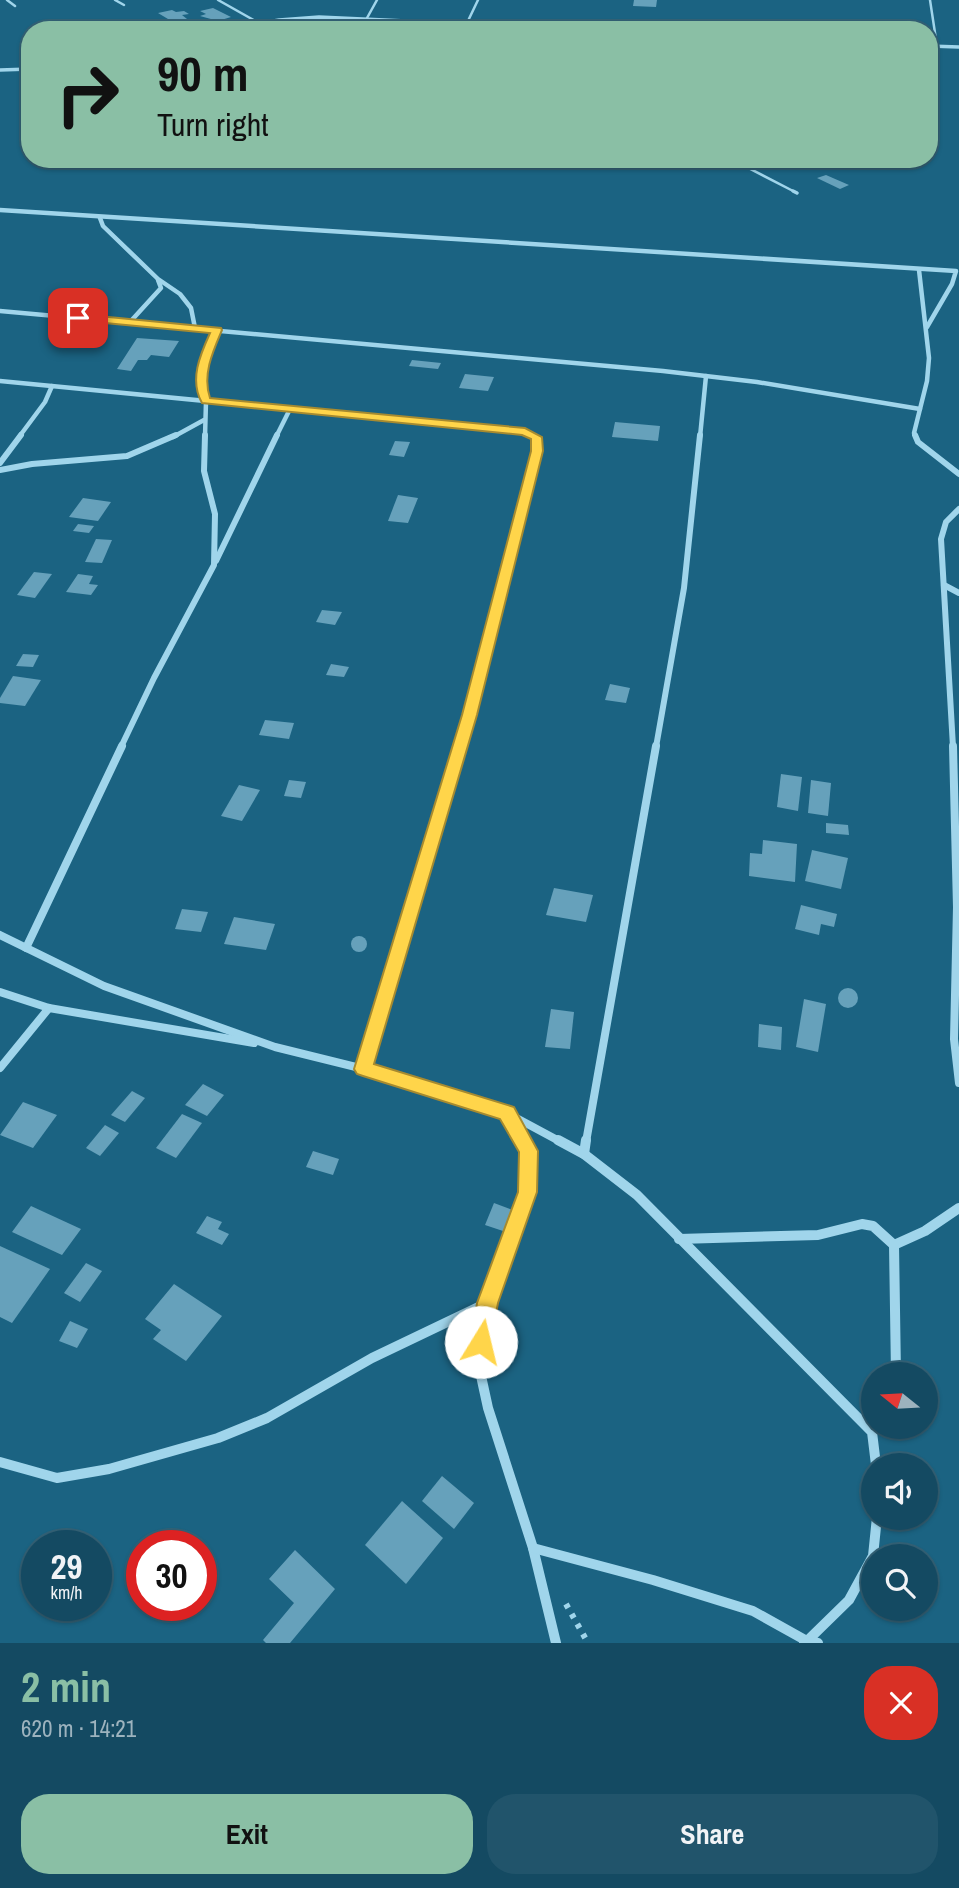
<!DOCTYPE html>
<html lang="en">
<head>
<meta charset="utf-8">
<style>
	:root { --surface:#144a62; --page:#21546b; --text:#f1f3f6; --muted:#9db3be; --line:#336277; --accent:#8abfa5 }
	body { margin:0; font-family:"Archivo Narrow",sans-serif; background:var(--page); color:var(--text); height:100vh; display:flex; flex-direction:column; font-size:26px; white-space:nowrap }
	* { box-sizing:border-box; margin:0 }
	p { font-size:23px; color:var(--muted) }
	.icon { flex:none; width:38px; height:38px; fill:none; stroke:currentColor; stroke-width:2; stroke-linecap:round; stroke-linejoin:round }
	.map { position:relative; height:1643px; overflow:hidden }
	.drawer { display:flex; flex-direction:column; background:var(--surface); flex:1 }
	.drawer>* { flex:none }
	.top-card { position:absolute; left:21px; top:21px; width:917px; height:147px; border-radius:28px; box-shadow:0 2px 5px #0004,0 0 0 2px var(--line); background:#8abfa5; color:#111; overflow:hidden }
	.needle { width:46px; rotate:288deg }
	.controls { position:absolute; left:861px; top:1362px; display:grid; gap:14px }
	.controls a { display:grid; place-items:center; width:77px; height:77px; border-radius:50%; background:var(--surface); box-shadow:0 2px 5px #0004,0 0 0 2px var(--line); font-size:35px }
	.speed { position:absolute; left:21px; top:1530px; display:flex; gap:14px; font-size:35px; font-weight:700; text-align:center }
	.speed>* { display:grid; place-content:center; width:91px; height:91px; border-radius:50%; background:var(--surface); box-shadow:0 2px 5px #0004,0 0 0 2px var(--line); line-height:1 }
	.speed small { font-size:18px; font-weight:400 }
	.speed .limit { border:10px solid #d22; background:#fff; color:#111 }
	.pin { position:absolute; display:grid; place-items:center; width:60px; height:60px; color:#fff; margin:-30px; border-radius:14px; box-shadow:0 4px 10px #0006 }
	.me { position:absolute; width:77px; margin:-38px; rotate:9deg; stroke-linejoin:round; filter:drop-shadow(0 0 5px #0008) }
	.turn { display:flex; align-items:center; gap:24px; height:147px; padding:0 21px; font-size:32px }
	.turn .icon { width:91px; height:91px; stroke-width:2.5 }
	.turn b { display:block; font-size:49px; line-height:60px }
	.round { display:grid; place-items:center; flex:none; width:74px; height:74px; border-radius:28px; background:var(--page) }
	.headline { display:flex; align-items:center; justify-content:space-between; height:119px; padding:0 21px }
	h1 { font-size:42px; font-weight:700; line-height:52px; color:var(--accent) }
	.primary-button { display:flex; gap:14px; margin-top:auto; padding:14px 21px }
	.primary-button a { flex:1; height:80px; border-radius:28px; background:var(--accent); color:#111; font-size:28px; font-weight:700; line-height:80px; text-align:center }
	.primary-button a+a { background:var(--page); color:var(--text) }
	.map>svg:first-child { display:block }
</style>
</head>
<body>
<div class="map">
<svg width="959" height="1643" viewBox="0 0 959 1643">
	<rect width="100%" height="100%" fill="#1b6382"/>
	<g fill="#66a1bb">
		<path d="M634 0H657L656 7 633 6Z"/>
		<path d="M213 8 231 17 218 21 200 16 206 14 200 11Z"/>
		<path d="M172 10 176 12 184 11 189 14 182 15 187 19 173 22 158 13Z"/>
		<path d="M775 159H798L810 165 796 169Z"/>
		<path d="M826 175 849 185 840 189 817 178Z"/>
		<path d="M76 327 91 328 87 335 72 334Z"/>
		<path d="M137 338 179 341 169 357 151 355 147 360H138L131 371 117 369Z"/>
		<path d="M412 360 441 363 438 369 409 366Z"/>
		<path d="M465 374 494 377 488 391 459 388Z"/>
		<path d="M615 422 660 426 658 441 612 437Z"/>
		<path d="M395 441 410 442 404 457 389 455Z"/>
		<path d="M398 495 418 498 408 523 388 521Z"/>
		<path d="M83 498 111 502 98 521 69 517Z"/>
		<path d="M78 524 94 526 89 533 73 531Z"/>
		<path d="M96 539 112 540 102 563 85 562Z"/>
		<path d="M34 572 52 574 35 598 17 595Z"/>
		<path d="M78 574 93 576 89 584 98 585 91 595 66 592Z"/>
		<path d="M322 610 342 612 335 625 316 622Z"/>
		<path d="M23 654 39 655 33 667 16 666Z"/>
		<path d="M331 664 349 667 344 677 326 675Z"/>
		<path d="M13 676 41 680 25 706 0 703V698Z"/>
		<path d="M610 684 630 688 626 703 605 700Z"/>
		<path d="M265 720 294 723 289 739 259 735Z"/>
		<path d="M781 774 802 777 798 811 777 807Z"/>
		<path d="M289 780 306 782 301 798 284 796Z"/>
		<path d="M811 780 831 783 828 816 808 813Z"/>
		<path d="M239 785 260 790 242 821 221 816Z"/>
		<path d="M826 823 848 825 849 835 826 833Z"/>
		<path d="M763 840 797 844 795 882 749 876 750 853 762 854Z"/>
		<path d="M812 850 848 858 841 889 805 881Z"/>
		<path d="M554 888 593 895 586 922 546 915Z"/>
		<path d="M801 905 837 914 834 927 821 924 819 935 795 929Z"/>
		<path d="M182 909 208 912 201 932 175 929Z"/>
		<path d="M234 917 275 924 266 950 224 944Z"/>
		<circle cx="359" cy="944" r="8"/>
		<circle cx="848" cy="998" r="10"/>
		<path d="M804 999 826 1004 818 1052 796 1047Z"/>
		<path d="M551 1009 574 1012 570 1049 545 1047Z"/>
		<path d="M759 1024 782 1027 781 1050 758 1047Z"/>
		<path d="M203 1084 224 1095 207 1116 185 1105Z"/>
		<path d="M132 1091 145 1098 125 1122 111 1115Z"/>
		<path d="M23 1102 57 1115 33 1148 0 1135Z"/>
		<path d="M182 1114 202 1123 176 1158 156 1148Z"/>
		<path d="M105 1125 119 1133 100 1156 86 1148Z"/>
		<path d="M313 1151 339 1159 333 1175 306 1167Z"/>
		<path d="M494 1203 515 1211 506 1232 485 1225Z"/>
		<path d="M31 1206 81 1229 62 1255 12 1232Z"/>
		<path d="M207 1216 222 1222 218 1229 229 1234 222 1245 196 1233Z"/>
		<path d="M0 1246 50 1269 12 1323 0 1317Z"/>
		<path d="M86 1263 102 1271 80 1302 64 1293Z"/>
		<path d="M174 1284 222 1316 186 1361 153 1339 161 1330 145 1319Z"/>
		<path d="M70 1321 88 1329 77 1348 59 1341Z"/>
		<path d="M442 1476 474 1503 454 1529 422 1501Z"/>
		<path d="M402 1501 443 1538 406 1584 365 1545Z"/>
		<path d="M295 1550 335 1589 290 1643H266L263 1640 294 1603 269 1579Z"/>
	</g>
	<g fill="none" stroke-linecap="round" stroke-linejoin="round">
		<path stroke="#a0d5eb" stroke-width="6" stroke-dasharray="4.5 7" stroke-linecap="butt" d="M566 1604 588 1643"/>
		<g stroke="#a0d5eb" stroke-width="2.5">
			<path d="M7 0 15 6"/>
			<path d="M115 0 124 5"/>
			<path d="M218 0 259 23"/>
			<path d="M930 0 937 46"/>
			<path d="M367 18 377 0"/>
			<path d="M467 23 478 0"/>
			<path d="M731 159 797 193"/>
		</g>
		<path stroke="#a0d5eb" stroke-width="3.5" d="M793 191 797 193"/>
		<g stroke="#a0d5eb" stroke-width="3.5">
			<path d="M225 30 279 20 319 17 604 30"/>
			<path d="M929 46 959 47"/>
			<path d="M0 70 30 69"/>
		</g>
		<g stroke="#a0d5eb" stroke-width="4.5">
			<path d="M0 210 956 271 952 284 927 327"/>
			<path d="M100 218 103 226 158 279 180 294 191 308 195 328"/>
			<path d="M0 311 663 371 757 382 920 409"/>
			<path d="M130 322 161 288 158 280"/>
			<path d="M0 381 525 432 536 437"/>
			<path d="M19 437 45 402 52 386"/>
			<path d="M173 437 204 420"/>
			<path d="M205 437 206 401 200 385 207 351 217 330"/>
			<path d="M276 437 290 409"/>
			<path d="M700 437 706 376"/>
			<path d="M916 437 914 433 927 381 929 358 919 270"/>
		</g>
		<g stroke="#a0d5eb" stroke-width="6">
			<path d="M915 435 918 442 959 474"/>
			<path d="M0 463 21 435"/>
			<path d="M0 470 32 464 127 456 176 435"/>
			<path d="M216 561 277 435"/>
			<path d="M944 585 959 593"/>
			<path d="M121 747 154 678 214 565 215 514 204 471 205 435"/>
			<path d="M459 747 537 451 536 437 532 435"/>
			<path d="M656 747 684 588 700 435"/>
			<path d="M953 747 941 539 946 522 959 509"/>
		</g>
		<g stroke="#a0d5eb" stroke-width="8">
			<path d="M953 746 957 907 954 1039 959 1083"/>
			<path d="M0 935 104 986 275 1047 364 1069 507 1113 561 1142"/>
			<path d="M26 948 122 746"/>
			<path d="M0 992 49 1008 254 1043"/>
			<path d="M0 1068 49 1008"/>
			<path d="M364 1069 460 746"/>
			<path d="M507 1113 523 1142"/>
			<path d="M586 1142 656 746"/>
		</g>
		<g stroke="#a0d5eb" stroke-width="10">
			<path d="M522 1140 528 1151V1192L487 1303 478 1362 488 1408 533 1548 556 1643"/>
			<path d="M558 1140 584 1154 637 1195 872 1432 876 1465"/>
			<path d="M584 1154 586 1140"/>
			<path d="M679 1239 818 1235 862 1224 873 1226 894 1245"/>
			<path d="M896 1374 894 1245 925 1231 959 1208"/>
			<path d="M0 1462 57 1478 109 1469 218 1438 267 1418 372 1358 487 1303"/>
			<path d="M533 1548 653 1580 753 1611 807 1641 804 1643"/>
			<path d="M818 1643 807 1641 849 1600 873 1556 877 1517"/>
		</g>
	</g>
	<path fill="#ffd54a" stroke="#a68a30" stroke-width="2" d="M78 314 221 328 222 330C213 351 202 375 210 398L525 428 542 437 543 451 477 715 374 1064 514 1107 538 1151 537 1192 498 1303 489 1350 481 1353 474 1350 471 1342 477 1303 518 1192 519 1152 500 1119 363 1076 357 1074 354 1069 462 715 531 451V439L522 435 202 403C189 380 200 355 210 333L74 320V315Z"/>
</svg>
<div class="controls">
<a><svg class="needle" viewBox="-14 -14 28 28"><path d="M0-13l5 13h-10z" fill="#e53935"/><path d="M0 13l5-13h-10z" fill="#9db3be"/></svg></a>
<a><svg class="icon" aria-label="sound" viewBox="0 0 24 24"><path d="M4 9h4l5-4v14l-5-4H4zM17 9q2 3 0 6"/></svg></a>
<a><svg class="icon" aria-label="search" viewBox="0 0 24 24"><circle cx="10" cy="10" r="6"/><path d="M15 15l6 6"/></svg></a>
</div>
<div class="speed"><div>29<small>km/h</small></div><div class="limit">30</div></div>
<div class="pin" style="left:78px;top:318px;background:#d93025"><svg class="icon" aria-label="arrive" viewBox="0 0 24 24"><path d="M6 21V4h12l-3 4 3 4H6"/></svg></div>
<svg class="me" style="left:481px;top:1342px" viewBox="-20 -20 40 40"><circle r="19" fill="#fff"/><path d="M0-13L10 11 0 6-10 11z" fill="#ffd54a"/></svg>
<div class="top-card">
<div class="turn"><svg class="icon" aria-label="right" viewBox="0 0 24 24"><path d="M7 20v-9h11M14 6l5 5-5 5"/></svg><div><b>90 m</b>Turn right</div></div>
</div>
</div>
<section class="drawer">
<div class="headline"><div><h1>2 min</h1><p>620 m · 14:21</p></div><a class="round" style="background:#d93025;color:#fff"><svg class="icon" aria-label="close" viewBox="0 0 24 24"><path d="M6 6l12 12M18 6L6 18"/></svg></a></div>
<div class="primary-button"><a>Exit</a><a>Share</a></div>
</section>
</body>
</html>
